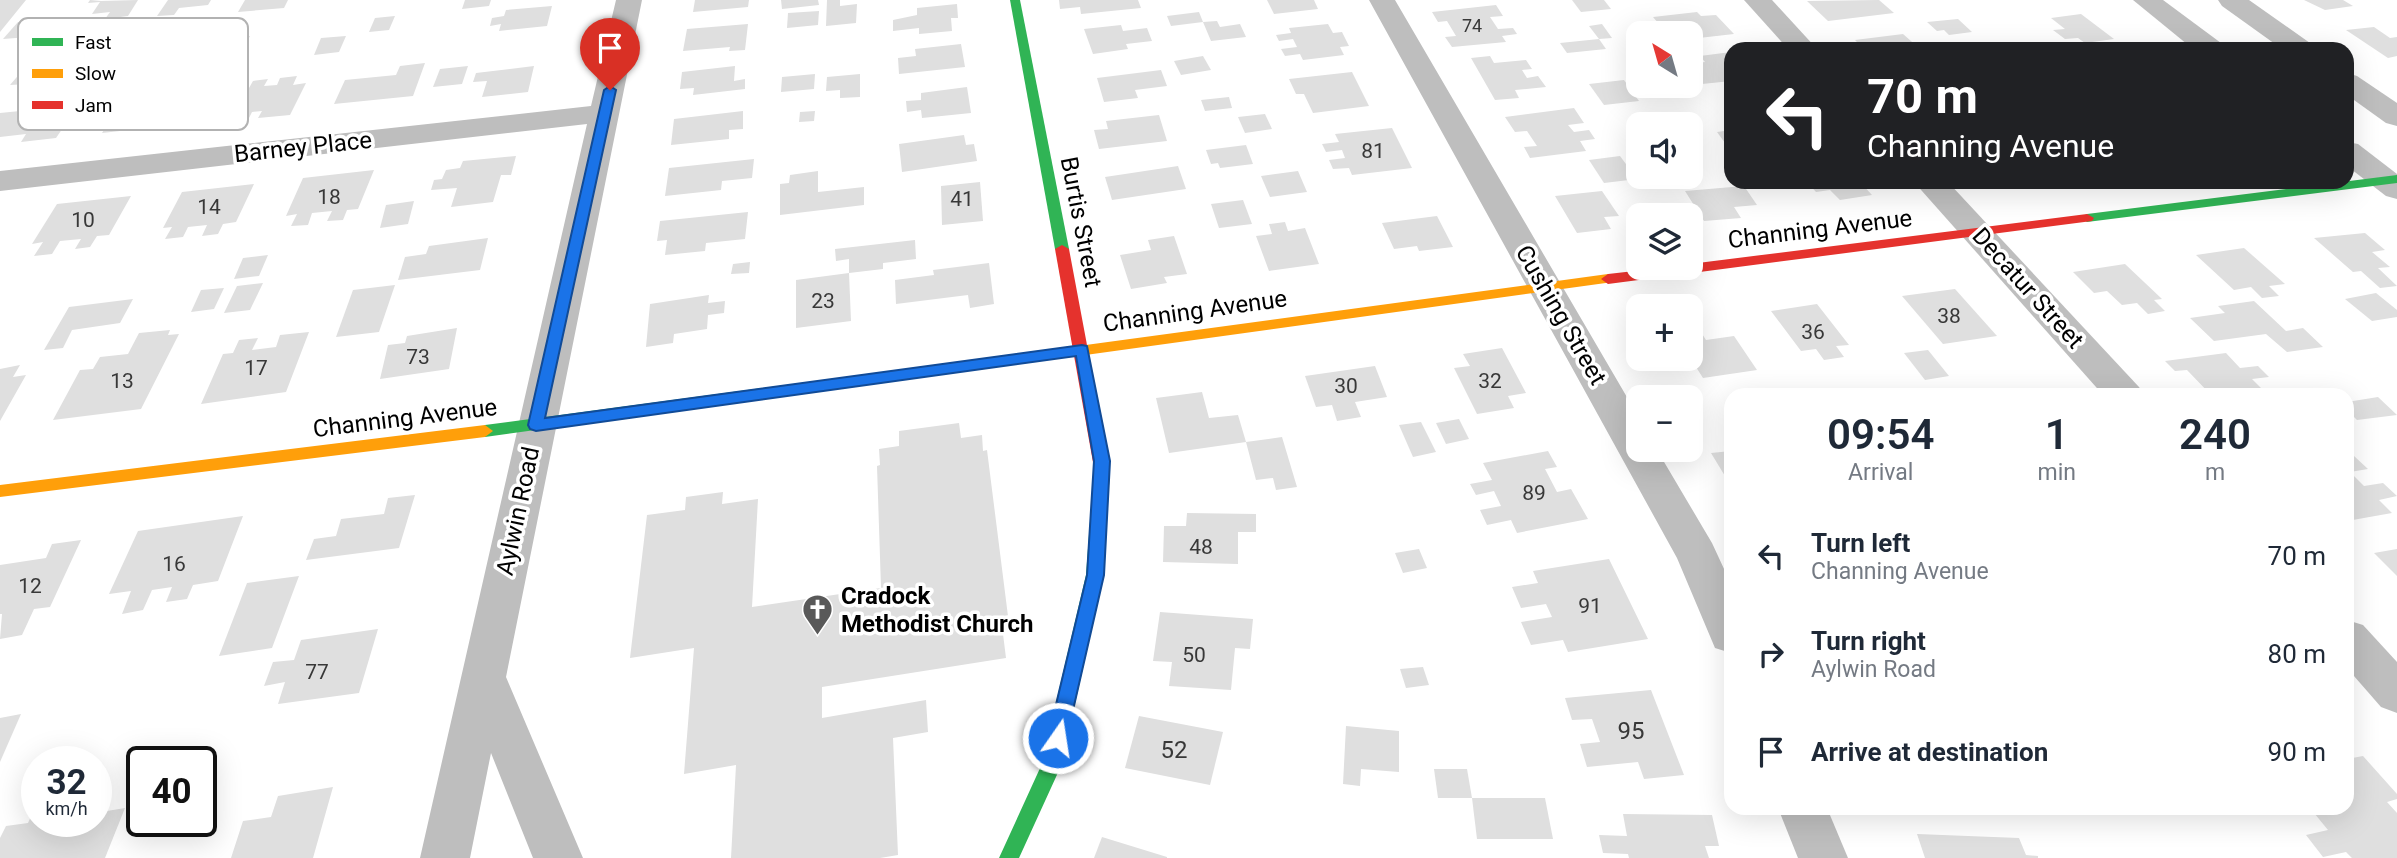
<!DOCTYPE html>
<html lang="en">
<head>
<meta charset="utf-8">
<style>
	:root { --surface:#fff; --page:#f2f2f3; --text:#1f2937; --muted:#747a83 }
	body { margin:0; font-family:Roboto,sans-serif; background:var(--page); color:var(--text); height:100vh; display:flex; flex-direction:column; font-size:26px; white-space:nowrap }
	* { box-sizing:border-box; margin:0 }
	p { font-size:23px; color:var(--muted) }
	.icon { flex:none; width:38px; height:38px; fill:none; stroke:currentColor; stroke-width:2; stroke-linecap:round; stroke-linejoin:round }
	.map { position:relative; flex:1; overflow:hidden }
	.details { position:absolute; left:1724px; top:388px; width:630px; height:427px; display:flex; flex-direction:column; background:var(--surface); border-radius:21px; box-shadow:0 7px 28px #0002 }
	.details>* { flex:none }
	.top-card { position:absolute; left:1724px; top:42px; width:630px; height:147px; border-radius:21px; box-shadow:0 7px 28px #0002; background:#202124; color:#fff; overflow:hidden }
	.needle { width:46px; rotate:323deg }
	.buttons { position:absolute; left:1626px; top:21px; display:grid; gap:14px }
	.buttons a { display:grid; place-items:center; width:77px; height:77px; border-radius:14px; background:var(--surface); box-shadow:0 7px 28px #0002; font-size:35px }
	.speed { position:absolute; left:21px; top:746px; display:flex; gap:14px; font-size:35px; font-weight:700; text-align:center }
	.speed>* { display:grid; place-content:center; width:91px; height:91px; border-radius:50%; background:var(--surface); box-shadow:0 7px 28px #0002; line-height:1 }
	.speed small { font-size:18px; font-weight:400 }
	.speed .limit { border:4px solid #111; border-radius:10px; background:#fff; color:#111 }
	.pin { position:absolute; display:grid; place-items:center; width:60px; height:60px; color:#fff; margin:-72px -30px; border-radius:50% 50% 50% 0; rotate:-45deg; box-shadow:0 0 7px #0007 }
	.pin .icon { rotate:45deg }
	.me { position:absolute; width:77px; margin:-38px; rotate:13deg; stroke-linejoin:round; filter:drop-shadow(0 0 5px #0008) }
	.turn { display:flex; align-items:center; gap:24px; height:147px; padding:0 28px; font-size:32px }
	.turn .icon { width:91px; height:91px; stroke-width:2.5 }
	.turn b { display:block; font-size:49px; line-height:60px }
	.eta { display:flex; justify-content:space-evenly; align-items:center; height:119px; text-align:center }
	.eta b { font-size:42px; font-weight:600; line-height:49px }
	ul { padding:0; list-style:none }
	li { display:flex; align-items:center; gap:21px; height:98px; padding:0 28px }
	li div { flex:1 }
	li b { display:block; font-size:26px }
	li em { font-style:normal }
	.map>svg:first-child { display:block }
</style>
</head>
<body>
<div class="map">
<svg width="2397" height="858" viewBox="0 0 2397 858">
	<rect width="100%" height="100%" fill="#fff"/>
	<g fill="#dfdfdf">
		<path d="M0 0H26L0 32Z"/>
		<path d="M90 0 101 1 138 0 128 16 105 19 110 12 92 14 100 2 88 3Z"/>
		<path d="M168 0H211L208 5 179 8 174 15 157 16Z"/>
		<path d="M245 0H288L284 8 238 12Z"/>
		<path d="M465 0H491L489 6 462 9Z"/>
		<path d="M695 0H749L748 7 693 12Z"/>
		<path d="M781 0H818L819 5 782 9Z"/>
		<path d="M827 0H840V6L857 4 856 23 826 26Z"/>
		<path d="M1059 0H1138L1141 8 1081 14 1080 7 1060 9Z"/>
		<path d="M1267 0H1314L1318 9 1274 14Z"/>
		<path d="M1572 0H1604L1611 9 1581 12Z"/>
		<path d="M1879 0 1894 13 1828 21 1807 1Z"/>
		<path d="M2304 0H2343L2353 6 2325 10Z"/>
		<path d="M957 4 958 18H951L952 31 919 34V28L893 31V20L917 15V8Z"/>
		<path d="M1496 5 1503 16 1490 17 1498 29 1513 28 1517 34 1502 36 1506 42 1452 47 1445 37 1456 36 1447 21 1438 22 1432 12Z"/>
		<path d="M552 6 547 26 499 31 501 24 490 26 492 18 504 16 506 10Z"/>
		<path d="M819 11 818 25 787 28 788 13Z"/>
		<path d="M1199 12 1203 22 1217 21 1220 27 1240 24 1246 37 1211 41 1203 22 1171 26 1167 16Z"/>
		<path d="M1697 12 1701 16 1716 15 1734 34 1690 39V33L1665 31 1653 17Z"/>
		<path d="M2081 14 2114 39 2085 43 2078 38 2065 39 2053 30 2065 29 2051 18Z"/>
		<path d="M395 16 389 30 369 32 375 18Z"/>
		<path d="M56 18 42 36 3 39 18 22Z"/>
		<path d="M1958 19 1972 32 1949 35 1944 30 1937 31 1927 22Z"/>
		<path d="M748 24 745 50 729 51 730 47 683 51 687 29Z"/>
		<path d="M1328 24 1333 33 1342 32 1349 46 1340 47 1344 55 1303 60 1300 54 1285 56 1281 49 1297 47 1293 39 1279 41 1276 35 1291 33 1289 28Z"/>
		<path d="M1602 24 1612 38 1599 39 1589 26Z"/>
		<path d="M1121 25 1123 31 1147 28 1152 41 1126 44 1128 49 1093 54 1084 29Z"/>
		<path d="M2374 27 2390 38 2397 37V56L2388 58 2346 30Z"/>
		<path d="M246 30 242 37 250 36 245 45 198 49 207 34Z"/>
		<path d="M1903 34 1920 49H1847L1861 46 1855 40Z"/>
		<path d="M346 36 339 52 314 55 321 38Z"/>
		<path d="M1599 39 1606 49 1567 53 1560 43Z"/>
		<path d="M2018 42 2026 49H1994L1990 46Z"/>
		<path d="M961 44 965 67 899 74 898 58 916 56 915 49Z"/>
		<path d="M1731 52V81L1702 84 1690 71V64L1705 62 1700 56Z"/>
		<path d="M1203 56 1211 70 1181 75 1174 61Z"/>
		<path d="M1490 56 1494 63 1526 60 1532 69 1522 70 1527 78 1538 76 1546 87 1515 90 1519 98 1495 100 1471 58Z"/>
		<path d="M425 63 413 96 334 104 345 80 396 75 400 66Z"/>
		<path d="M468 66 462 84 433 87 440 69Z"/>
		<path d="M534 66 528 92 482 97 487 81 473 82 476 73Z"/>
		<path d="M735 66 734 81 745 79V89L693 95 694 88 680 89 682 72Z"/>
		<path d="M55 68 43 83 10 85 22 71Z"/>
		<path d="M1161 70 1167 86 1135 90 1138 98 1104 102 1097 78Z"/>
		<path d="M1352 72 1369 106 1313 113 1304 94H1296L1289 79Z"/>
		<path d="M815 74 814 89 781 92 782 77Z"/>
		<path d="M860 74V97L840 98V90L826 91 827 77Z"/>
		<path d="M297 76 293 85 306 83 290 115 258 118 262 111 252 112 249 118 218 121 235 90 249 88 253 81 268 79 264 86 277 85 280 78Z"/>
		<path d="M1624 80 1639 101 1604 105 1589 84Z"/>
		<path d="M200 84 176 125 156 127 159 121 123 125 120 131 102 133 129 91Z"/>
		<path d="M967 87 971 113 922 118 921 110 907 112 906 101 921 100V93Z"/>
		<path d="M84 97 56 138 21 142 26 134 0 137V113L20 111 26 103Z"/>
		<path d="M1229 97 1232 108 1205 111 1201 100Z"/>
		<path d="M1574 108 1584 123 1568 125 1574 132 1589 130 1595 139 1580 141 1586 151 1530 158 1524 147 1537 146 1527 131 1515 132 1505 117Z"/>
		<path d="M743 111V129L729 130V139L671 145 674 119Z"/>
		<path d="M815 111 814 121 799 122 800 112Z"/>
		<path d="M1265 114 1272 129 1245 133 1238 117Z"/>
		<path d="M1159 115 1167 141 1099 149 1094 130 1108 129 1106 121Z"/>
		<path d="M1392 128 1412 168 1352 175 1349 168 1333 169 1329 160 1345 158 1342 150 1326 152 1322 144 1339 142 1335 134Z"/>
		<path d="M1731 130V142L1725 143 1717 132Z"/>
		<path d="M964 135 966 145 974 144 977 161 902 172 899 144Z"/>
		<path d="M1246 145 1253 164 1220 168 1218 163 1211 164 1206 150Z"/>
		<path d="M516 156 511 175H501L493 202 451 207 457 188 431 190 434 180 442 179 446 170 460 168 463 161Z"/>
		<path d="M1620 156 1637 179 1604 183 1589 160Z"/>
		<path d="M754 159 752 178 722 181 721 190 665 196 669 168Z"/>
		<path d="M1178 166 1186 189 1112 200 1105 177Z"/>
		<path d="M374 170 358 209 347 210 343 220 327 221 332 211 312 213 308 225 291 226 297 214 286 216 303 178Z"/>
		<path d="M818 171V192L864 187V205L780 215V184L789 183 790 175Z"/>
		<path d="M1298 171 1307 192 1270 197 1261 176Z"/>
		<path d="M980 182 983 221 942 225 941 186Z"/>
		<path d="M1807 182H1860L1872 195 1840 200 1830 190 1816 192Z"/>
		<path d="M254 184 236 222 223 224 218 234 202 236 207 225 188 227 183 237 165 239 172 227 163 228 182 192Z"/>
		<path d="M1744 186 1757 205 1734 207 1741 218 1704 221 1685 191Z"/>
		<path d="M1602 191 1619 216 1604 217 1611 229 1577 233 1555 196Z"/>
		<path d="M131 196 109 235 97 236 90 247 75 249 81 239 60 241 52 254 34 256 43 242 32 244 57 204Z"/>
		<path d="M1243 200 1252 224 1219 228 1211 204Z"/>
		<path d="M414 201 408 224 380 228 386 205Z"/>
		<path d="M748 212 745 239 706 243 705 251 665 255 667 240 657 241 660 221Z"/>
		<path d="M1437 216 1453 247 1419 251 1417 246 1394 249 1382 223Z"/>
		<path d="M1285 222 1288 231 1305 228 1319 264 1269 271 1256 236 1272 234 1269 224Z"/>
		<path d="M2365 233 2385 250 2372 252 2390 267 2378 268 2397 286 2380 288 2361 271 2353 272 2314 238Z"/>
		<path d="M1174 236 1187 274 1164 277 1167 283 1131 289 1120 255 1151 250 1148 240Z"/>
		<path d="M488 238 480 270 398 280 405 257 426 254 429 246Z"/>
		<path d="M915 240 916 259 883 263V269L849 273V259L836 261 835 249Z"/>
		<path d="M2244 248 2285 284 2269 286 2279 296 2262 298 2251 287 2234 290 2196 255Z"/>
		<path d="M268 255 259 276 234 279 243 258Z"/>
		<path d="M750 262 749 273 731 274 733 264Z"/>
		<path d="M989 263 994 304 970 308 968 295 896 304 895 280 934 275 933 270Z"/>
		<path d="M2125 264 2162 299 2154 300 2165 311 2148 314 2137 303 2122 305 2107 291 2094 293 2073 272Z"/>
		<path d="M849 273 851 321 796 328V280Z"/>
		<path d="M263 283 250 310 224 313 237 286Z"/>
		<path d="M395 285 379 332 336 337 353 290Z"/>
		<path d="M224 288 214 309 191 312 201 290Z"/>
		<path d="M1955 289 1997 336 1943 344 1902 296Z"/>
		<path d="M2376 293 2397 310V317L2372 321 2345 299Z"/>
		<path d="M709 295 708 303 725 301 724 313 708 315 707 329 674 334 673 343 646 347 650 304Z"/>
		<path d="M133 299 120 323 72 330 63 348 44 350 69 307Z"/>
		<path d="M2254 301 2286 331 2303 328 2323 347 2287 352 2266 334 2214 341 2190 318 2225 313 2218 306Z"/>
		<path d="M1817 304 1849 345 1836 346 1844 357 1824 360 1816 349 1801 351 1771 311Z"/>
		<path d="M1695 323 1706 340 1734 336 1757 370 1703 378 1696 367 1677 369 1671 359H1690V324Z"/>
		<path d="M457 328 449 369 380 379 388 345 405 343 407 336Z"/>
		<path d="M170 330 168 335 179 334 141 409 53 420 80 370 93 369 100 357 128 354 139 333Z"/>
		<path d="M309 332 286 392 201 404 223 354 233 353 239 340 258 338 252 350 276 347 280 335Z"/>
		<path d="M1502 348 1526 393 1508 396 1514 408 1477 414 1454 368 1470 366 1463 354Z"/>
		<path d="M1928 350 1949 376 1925 380 1904 353Z"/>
		<path d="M2226 353 2240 368 2258 366 2269 377 2252 379 2263 390 2282 388 2290 396H2212L2187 370 2175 371 2165 361Z"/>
		<path d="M20 365 13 377 26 375 0 421V369Z"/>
		<path d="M1375 366 1387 397 1355 402 1361 417 1337 421 1332 405 1316 407 1305 376Z"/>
		<path d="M1202 392 1209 418 1238 415 1246 442 1169 453 1156 398Z"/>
		<path d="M2378 397 2397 415 2357 420 2347 410V402Z"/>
		<path d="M1459 419 1469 439 1446 444 1436 423Z"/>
		<path d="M1421 422 1436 452 1413 457 1399 425Z"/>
		<path d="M959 423 961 438 982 435 983 451 987 450 1009 624 1002 626 1006 658 822 687V718L926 700 928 732 893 738 898 855 880 858H731L736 765 684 774 694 648 630 658 647 515 685 510 686 497 723 492 722 504 758 499 752 607 881 588 877 466 880 465 879 449 899 446V431Z"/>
		<path d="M1282 437 1297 487 1276 490 1273 478 1256 480 1246 442Z"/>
		<path d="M1548 451 1557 467 1545 469 1557 492 1571 489 1588 519 1517 533 1511 520 1487 525 1480 510 1501 506 1494 491 1476 495 1470 484 1492 480 1483 463Z"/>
		<path d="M1731 451V486L1711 453Z"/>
		<path d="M2354 456 2368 469 2350 472 2364 486 2383 483 2397 496 2379 500 2392 513 2347 521V457Z"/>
		<path d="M415 495 399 548 306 560 314 539 336 536 341 519 384 514 388 498Z"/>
		<path d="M1187 513 1256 514V532H1238V564L1163 562 1164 526H1186Z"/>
		<path d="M243 516 218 581 193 585 187 599 166 602 172 587 152 590 143 610 122 614 131 591 109 594 138 531Z"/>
		<path d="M81 540 50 607 34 609 22 635 0 639 2 614H0V565L46 558 52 544Z"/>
		<path d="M1419 549 1427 568 1403 573 1395 553Z"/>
		<path d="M2397 549V576L2374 553Z"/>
		<path d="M1609 559 1648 639 1568 652 1563 640 1531 645 1521 622 1552 617 1546 604 1521 608 1512 587 1538 583 1533 571Z"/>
		<path d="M299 576 272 648 219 656 247 583Z"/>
		<path d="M1160 612 1253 619 1250 649 1235 648 1231 690 1169 686 1172 662 1153 661Z"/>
		<path d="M378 629 359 693 278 704 285 682 264 686 273 662 294 660 301 640Z"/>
		<path d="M1423 667 1429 685 1406 688 1400 669Z"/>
		<path d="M1651 690 1684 775 1644 779 1638 762 1587 767 1580 744 1600 742 1592 719 1572 720 1565 698Z"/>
		<path d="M21 714 0 762V718Z"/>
		<path d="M1139 716 1223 732 1210 785 1125 768Z"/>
		<path d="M1346 726 1399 731V772L1361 769 1360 786 1343 784Z"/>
		<path d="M2363 756 2397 794V799L2387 802 2397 813V858H2352L2346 852 2323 857 2306 835 2328 830 2310 808H2347V759Z"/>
		<path d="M1434 769H1467L1472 798H1438Z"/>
		<path d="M333 787 313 858H231L243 821 271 817 278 796Z"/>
		<path d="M110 789 101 812 125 808 105 858H0V838L6 826 28 823 37 803V821H96V792Z"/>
		<path d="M1472 798H1545L1553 839H1477Z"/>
		<path d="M1623 814 1712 815 1719 846H1705L1709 858H1629L1628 854 1603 853 1599 835 1627 836Z"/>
		<path d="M1917 834 2019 838 2026 855 2038 856V858H1925Z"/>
		<path d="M1102 837 1167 857V858H1094Z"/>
	</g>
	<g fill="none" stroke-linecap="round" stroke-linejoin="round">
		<g fill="#bebebe" fill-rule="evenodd">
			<path d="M616 0H642L506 677 583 858H533L491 753 470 858H420L587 124 0 191V171L591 106Z"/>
			<path d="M1369 0H1395L1638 416V450H1657L1712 543 1731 584V653L1715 648 1677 558Z"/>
			<path d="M1744 0H1772L1817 49H1788Z"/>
			<path d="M2133 0H2163L2221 43 2225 49H2193Z"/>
			<path d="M2218 0H2249L2310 43 2314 49H2282L2222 6Z"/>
			<path d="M2347 73 2357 76 2397 103V126L2386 123 2347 95Z"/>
			<path d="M2347 142 2358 144 2397 174V199L2386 196 2347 166Z"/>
			<path d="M1914 182H1948L2139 387 2145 396H2104Z"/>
			<path d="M2347 620 2363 625 2397 662V713L2381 707 2347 668Z"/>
			<path d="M1778 808H1827L1848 858H1798Z"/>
		</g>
		<g fill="#30b455" fill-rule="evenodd">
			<path d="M1010 0H1020L1069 249 1062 253 1055 249Z"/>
			<path d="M2397 175V183L2087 222 2080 218 2087 214Z"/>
			<path d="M1071 347 1078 352 1076 356 485 437 477 431 485 425Z"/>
			<path d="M1102 462 1108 464 1110 468 1104 575 1061 766 1019 858H999L1041 766 1086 575 1094 468 1096 464Z"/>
		</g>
		<g fill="#ff9f0a" fill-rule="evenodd">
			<path d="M1608 274 1613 276 1615 279 1613 282 1071 357 1064 352 1071 347Z"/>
			<path d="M485 425 493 431 485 437 0 497V485Z"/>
		</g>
		<g fill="#e5322d" fill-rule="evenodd">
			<path d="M2087 214 2094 218 2092 221 1608 284 1601 279 1608 274 1661 268H1690V264Z"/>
			<path d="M1062 245 1069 249 1110 468 1108 472H1096L1094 468 1055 249Z"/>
		</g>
	</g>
	<path fill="#1a73e8" stroke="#114b97" stroke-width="2" d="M610 86 616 90 545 418 1082 345 1087 346 1110 461 1104 575 1065 745 1058 747 1051 745 1048 738 1087 575 1094 461 1076 356 536 431 530 429 528 425 604 90Z"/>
	<defs>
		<symbol id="church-pin" viewBox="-11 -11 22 30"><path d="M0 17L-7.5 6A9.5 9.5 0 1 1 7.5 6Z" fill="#595959" stroke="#fff"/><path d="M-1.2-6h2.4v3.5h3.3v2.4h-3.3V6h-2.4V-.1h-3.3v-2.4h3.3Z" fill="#fff"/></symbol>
	</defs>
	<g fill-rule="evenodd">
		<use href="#church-pin" x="800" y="592" width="35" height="47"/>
	</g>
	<g text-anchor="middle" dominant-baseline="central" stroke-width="7" stroke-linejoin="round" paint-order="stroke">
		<g font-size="18" fill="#383838">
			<text x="1472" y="25">74</text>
		</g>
		<g font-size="21" fill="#383838">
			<text x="1373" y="151">81</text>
			<text x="329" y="197">18</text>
			<text x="962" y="199">41</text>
			<text x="209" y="207">14</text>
			<text x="83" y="220">10</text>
			<text x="823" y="301">23</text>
			<text x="1949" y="316">38</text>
			<text x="1813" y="332">36</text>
			<text x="418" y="357">73</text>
			<text x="256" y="368">17</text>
			<text x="122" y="381">13</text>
			<text x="1490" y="381">32</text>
			<text x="1346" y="386">30</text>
			<text x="1534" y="493">89</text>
			<text x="1201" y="547">48</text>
			<text x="174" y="564">16</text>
			<text x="30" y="586">12</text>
			<text x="1590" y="606">91</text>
			<text x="1194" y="655">50</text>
			<text x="317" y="672">77</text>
		</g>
		<g font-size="24" fill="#000" stroke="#fff">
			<text transform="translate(303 147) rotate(-6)">Barney Place</text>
			<text transform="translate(1081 222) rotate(79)">Burtis Street</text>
			<text transform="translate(1820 229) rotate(-7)">Channing Avenue</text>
			<text transform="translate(2028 288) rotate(48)">Decatur Street</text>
			<text transform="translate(1195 311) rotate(-8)">Channing Avenue</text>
			<text transform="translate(1561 315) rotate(60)">Cushing Street</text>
			<text transform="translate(405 418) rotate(-7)">Channing Avenue</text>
			<text transform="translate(518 511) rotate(-78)">Aylwin Road</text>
		</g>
		<g font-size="24" font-weight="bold" fill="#000" stroke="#fff" text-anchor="start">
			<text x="841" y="596">Cradock<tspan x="841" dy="28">Methodist Church</tspan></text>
		</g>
		<g font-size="24" fill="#383838">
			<text x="1631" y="731">95</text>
			<text x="1174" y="750">52</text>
		</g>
	</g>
	<rect x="18" y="18" width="230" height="112" rx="10" fill="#fff" stroke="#b2b2b2" stroke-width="2"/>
	<rect x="32" y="38" width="31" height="8" fill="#30b455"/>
	<rect x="32" y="69" width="31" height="9" fill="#ff9f0a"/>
	<rect x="32" y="101" width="31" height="8" fill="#e5322d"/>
	<g font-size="19" fill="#000">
		<text x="75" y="49">Fast</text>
		<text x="75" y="80">Slow</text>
		<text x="75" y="112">Jam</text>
	</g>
</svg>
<div class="buttons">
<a><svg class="needle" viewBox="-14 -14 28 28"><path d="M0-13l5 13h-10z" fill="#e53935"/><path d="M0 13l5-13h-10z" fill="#747a83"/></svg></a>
<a><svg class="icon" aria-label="sound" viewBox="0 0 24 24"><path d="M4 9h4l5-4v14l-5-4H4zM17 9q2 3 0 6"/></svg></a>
<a><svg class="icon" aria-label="layers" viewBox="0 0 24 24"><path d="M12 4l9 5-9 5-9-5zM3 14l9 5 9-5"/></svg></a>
<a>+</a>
<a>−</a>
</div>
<div class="speed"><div>32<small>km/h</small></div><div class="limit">40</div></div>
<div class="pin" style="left:610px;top:90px;background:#d93025"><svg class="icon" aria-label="arrive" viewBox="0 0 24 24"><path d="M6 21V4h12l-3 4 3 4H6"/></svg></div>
<svg class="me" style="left:1058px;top:738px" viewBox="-20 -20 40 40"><circle r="17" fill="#1a73e8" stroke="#fff" stroke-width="3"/><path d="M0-11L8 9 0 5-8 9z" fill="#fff"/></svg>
<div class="top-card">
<div class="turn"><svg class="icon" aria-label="left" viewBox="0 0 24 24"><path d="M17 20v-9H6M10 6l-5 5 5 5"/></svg><div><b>70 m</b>Channing Avenue</div></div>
</div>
<section class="details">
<div class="eta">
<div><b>09:54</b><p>Arrival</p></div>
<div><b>1</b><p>min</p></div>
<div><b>240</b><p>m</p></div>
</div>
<ul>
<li><svg class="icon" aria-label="left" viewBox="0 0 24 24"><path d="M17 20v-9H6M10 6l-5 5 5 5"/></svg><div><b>Turn left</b><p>Channing Avenue</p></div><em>70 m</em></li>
<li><svg class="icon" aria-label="right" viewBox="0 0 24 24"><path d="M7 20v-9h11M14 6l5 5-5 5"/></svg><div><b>Turn right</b><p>Aylwin Road</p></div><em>80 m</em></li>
<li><svg class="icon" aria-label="arrive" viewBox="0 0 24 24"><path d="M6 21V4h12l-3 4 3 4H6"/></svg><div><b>Arrive at destination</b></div><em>90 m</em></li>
</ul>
</section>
</div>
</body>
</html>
